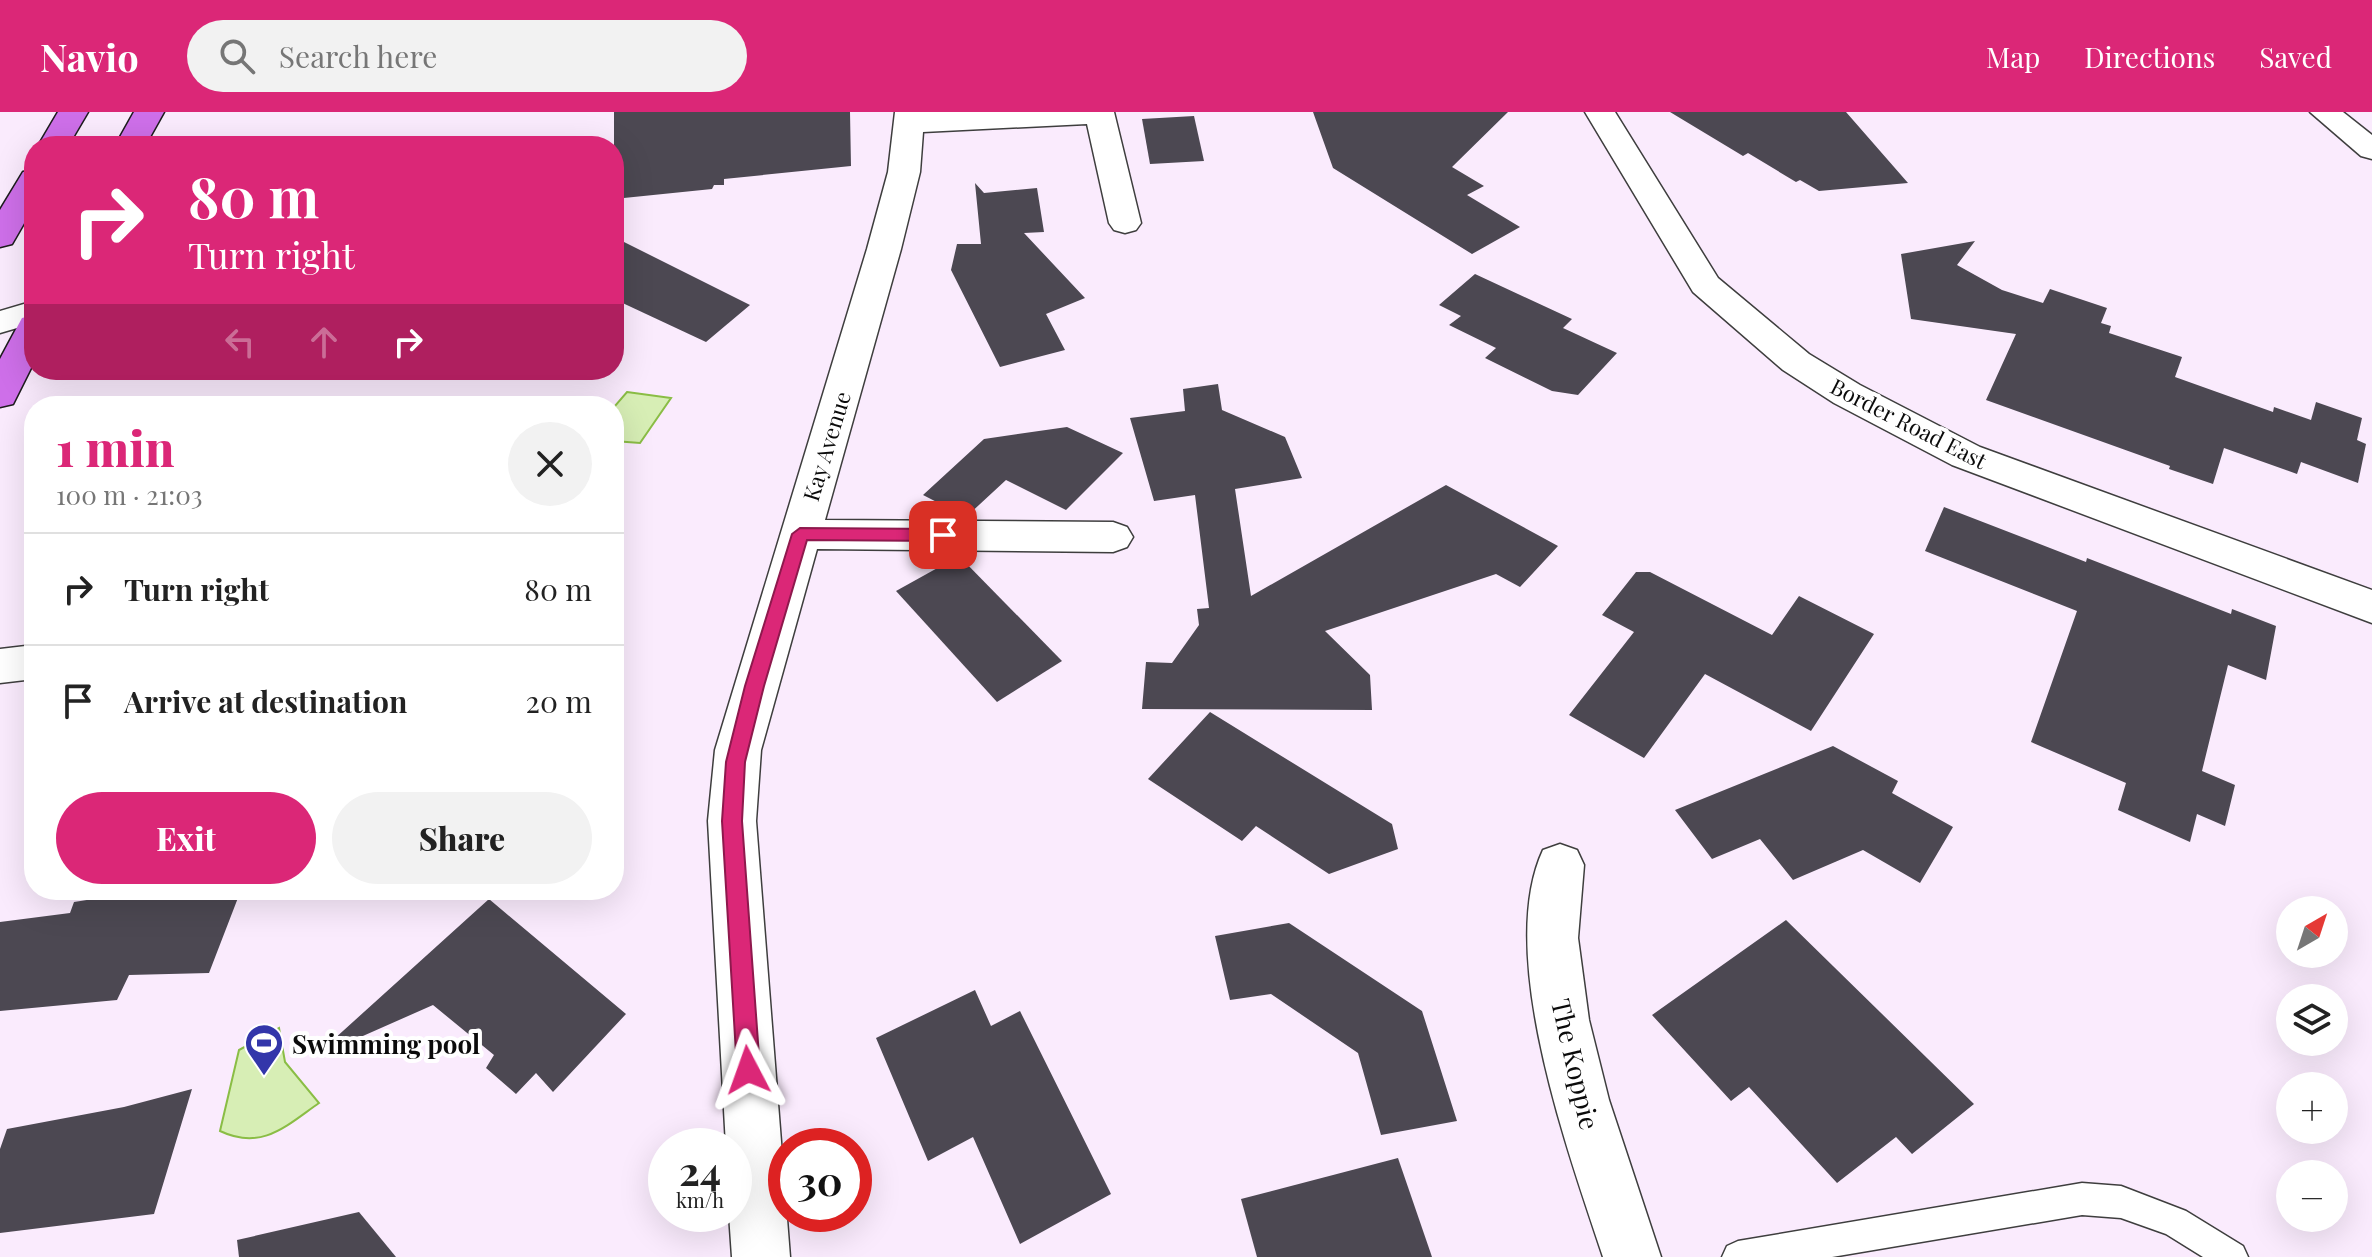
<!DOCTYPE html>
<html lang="en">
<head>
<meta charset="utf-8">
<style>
	:root { --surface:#fff; --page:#f2f2f2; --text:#222; --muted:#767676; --line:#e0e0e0; --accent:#db2777 }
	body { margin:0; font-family:"Playfair Display",serif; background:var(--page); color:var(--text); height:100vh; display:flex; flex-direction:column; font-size:30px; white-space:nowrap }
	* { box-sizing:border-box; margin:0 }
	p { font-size:26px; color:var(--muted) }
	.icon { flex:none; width:44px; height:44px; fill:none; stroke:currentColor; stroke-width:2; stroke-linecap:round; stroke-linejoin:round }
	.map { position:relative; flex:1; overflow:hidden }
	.side { position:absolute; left:24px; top:284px; width:600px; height:504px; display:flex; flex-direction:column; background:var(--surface); border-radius:32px; box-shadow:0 8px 32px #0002 }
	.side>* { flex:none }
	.guide { position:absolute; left:24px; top:24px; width:600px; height:244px; border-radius:32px; box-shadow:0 8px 32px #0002; background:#db2777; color:#fff; overflow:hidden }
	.needle { width:52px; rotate:39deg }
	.controls { position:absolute; left:2276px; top:784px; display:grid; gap:16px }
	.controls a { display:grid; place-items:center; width:72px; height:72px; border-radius:50%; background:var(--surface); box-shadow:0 8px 32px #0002; font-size:40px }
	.speed { position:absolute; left:648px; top:1016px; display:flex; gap:16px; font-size:40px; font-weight:700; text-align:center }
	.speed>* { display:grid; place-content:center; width:104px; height:104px; border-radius:50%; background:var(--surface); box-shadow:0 8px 32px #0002; line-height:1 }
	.speed small { font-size:20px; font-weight:400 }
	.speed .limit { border:12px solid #d22; background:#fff; color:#111 }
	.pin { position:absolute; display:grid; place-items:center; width:68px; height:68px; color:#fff; margin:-34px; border-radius:16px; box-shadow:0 4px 12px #0006 }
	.me { position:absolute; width:88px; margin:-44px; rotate:356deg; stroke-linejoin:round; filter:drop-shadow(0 0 6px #0008) }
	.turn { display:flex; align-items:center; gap:28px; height:168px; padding:0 32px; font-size:36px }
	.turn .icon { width:104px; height:104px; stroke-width:2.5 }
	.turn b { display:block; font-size:56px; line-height:68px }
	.lanes { display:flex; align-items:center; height:76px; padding:0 32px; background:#0003; justify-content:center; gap:40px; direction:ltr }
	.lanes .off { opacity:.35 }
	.round { display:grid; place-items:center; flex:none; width:84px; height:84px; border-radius:42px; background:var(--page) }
	.overview { display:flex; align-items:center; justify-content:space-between; height:136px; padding:0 32px }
	h1 { font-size:48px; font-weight:800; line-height:60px; color:var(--accent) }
	.cta { display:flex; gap:16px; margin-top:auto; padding:16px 32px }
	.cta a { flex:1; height:92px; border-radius:48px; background:var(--accent); color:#fff; font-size:32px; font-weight:800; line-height:92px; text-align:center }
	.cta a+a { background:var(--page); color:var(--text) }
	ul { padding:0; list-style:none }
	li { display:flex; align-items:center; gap:24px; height:112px; padding:0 32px; border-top:2px solid var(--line) }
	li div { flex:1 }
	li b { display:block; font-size:30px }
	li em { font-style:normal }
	header { display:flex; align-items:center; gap:48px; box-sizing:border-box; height:112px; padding:0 40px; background:var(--accent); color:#fff }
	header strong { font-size:38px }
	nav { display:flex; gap:44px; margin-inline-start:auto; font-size:28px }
	.search { width:560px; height:72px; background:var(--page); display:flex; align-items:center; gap:20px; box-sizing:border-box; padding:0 28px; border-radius:44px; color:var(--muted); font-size:30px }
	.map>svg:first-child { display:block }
</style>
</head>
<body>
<header>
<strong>Navio</strong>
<div class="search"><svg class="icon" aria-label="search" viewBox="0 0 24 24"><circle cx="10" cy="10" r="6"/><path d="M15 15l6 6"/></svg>Search here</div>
<nav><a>Map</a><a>Directions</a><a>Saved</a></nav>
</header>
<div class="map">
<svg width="2372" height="1145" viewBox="0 0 2372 1145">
	<rect width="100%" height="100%" fill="#faebfd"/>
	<g fill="#d7eeb5" stroke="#8abd45" stroke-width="2">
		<path d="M627 280 671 286 640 331 614 329V295Z"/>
		<path d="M279 916 285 950 319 991C286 1014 262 1039 220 1019L239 938Z"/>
	</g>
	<g fill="#4c4852">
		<path d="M614 0H850L851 54 724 67V73H714L712 77 614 87Z"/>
		<path d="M1313 0H1508L1452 55 1484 74 1467 83 1520 115 1472 142 1333 56Z"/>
		<path d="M1670 0H1846L1908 71 1819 79 1800 68 1796 70 1748 41 1743 44Z"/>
		<path d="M1194 4 1204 49 1150 52 1142 7Z"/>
		<path d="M975 71 984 81 1037 76 1044 120 1024 121 1085 186 1046 202 1065 238 1000 255 951 158 957 132H981Z"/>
		<path d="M614 125 750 193 706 230 614 187Z"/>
		<path d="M1975 129 1957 153 2002 178 2043 191 2050 177 2107 196 2101 211 2111 214 2109 221 2182 245 2175 265 2273 300 2274 295 2311 308 2316 290 2362 306 2357 328 2366 332 2358 371 2301 350 2297 362 2224 336 2213 372 2169 357 2170 354 1986 288 2016 222 1911 207 1901 142Z"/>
		<path d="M1475 162 1572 207 1563 216 1617 241 1578 283 1552 279 1485 246 1496 236 1449 213 1461 204 1439 193Z"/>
		<path d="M1218 272 1222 298 1285 325 1302 366 1235 377 1251 484 1446 373 1558 434 1520 475 1496 462 1325 519 1370 563 1372 598 1142 597 1146 550 1172 551 1199 513 1197 497 1209 496 1195 383 1154 389 1130 306 1185 299 1183 277Z"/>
		<path d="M1067 315 1123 341 1066 398 1006 368 966 405 923 383 984 327Z"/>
		<path d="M1944 395 2086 450 2087 446 2231 502 2232 497 2276 514 2266 568 2228 553 2202 659 2235 673 2225 714 2197 702 2190 730 2118 698 2126 671 2031 630 2077 499 1925 439Z"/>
		<path d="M959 444 1062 549 997 590 896 479Z"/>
		<path d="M1636 460H1650L1772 523 1799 484 1874 522 1811 619 1705 562 1644 646 1569 603 1634 520 1602 503Z"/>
		<path d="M1210 600 1392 712 1398 737 1329 762 1256 714 1242 729 1148 667Z"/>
		<path d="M1833 634 1898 669 1892 681 1953 715 1920 771 1863 738 1793 768 1760 727 1712 747 1675 698Z"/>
		<path d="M150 778H241L209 861 129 863 117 888 0 899V810L70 801 74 790Z"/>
		<path d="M489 787 626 902 553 980 536 961 516 982 486 956 494 943 433 893 338 935 333 928Z"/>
		<path d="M1786 808 1974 992 1912 1042 1896 1025 1837 1071 1749 975 1731 989 1652 903Z"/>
		<path d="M1289 811 1422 899 1457 1009 1381 1023 1358 941 1271 882 1230 888 1215 824Z"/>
		<path d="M975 878 991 914 1020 899 1111 1082 1020 1132 973 1025 928 1049 876 926Z"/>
		<path d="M192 977 154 1102 0 1121V1037L7 1017 124 995Z"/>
		<path d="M1398 1046 1432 1145H1257L1241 1087Z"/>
		<path d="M359 1100 396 1145H239L237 1128Z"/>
	</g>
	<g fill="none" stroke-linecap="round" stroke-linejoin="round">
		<defs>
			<path id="service" d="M2082 1071 2121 1074 2186 1099 2243 1134 2248 1145H2203L2166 1122 2121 1106 2082 1103 1832 1145H1722L1727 1134 1738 1129Z"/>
			<g id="minor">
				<path d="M895 0H1114L1141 111 1136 118 1125 121 1114 118 1109 111 1087 12 923 20 920 60 901 137 825 408 1113 410 1127 415 1133 425 1127 435 1113 440 817 437 761 638 756 709 790 1145H732L729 1102H734V1034H726L708 709 715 638 867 137 888 60Z"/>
				<path d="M1585 0H1615L1718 166 1809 242 1860 273 1980 335 2372 478V511L1952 353 1834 291 1783 258 1693 180Z"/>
				<path d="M2310 0H2343L2372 23V47L2361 44Z"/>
				<path d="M34 189V211L0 221V199Z"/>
				<path d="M34 533V567L0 571V537Z"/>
				<path d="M1560 732 1577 738 1584 753 1578 826 1589 908 1609 988 1661 1145H1603C1569 1042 1495 841 1543 738Z"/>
			</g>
			<g id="primary">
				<path d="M58 0H88L68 34H38Z"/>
				<path d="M134 0H164L145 34H115Z"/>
				<path d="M34 58V94L12 132 0 135V98L23 60Z"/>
				<path d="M34 203V250L13 292 0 295V247L22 206Z"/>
			</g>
		</defs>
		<use href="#service" stroke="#3e3e3e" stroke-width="3"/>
		<use href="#minor" stroke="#3e3e3e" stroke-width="3"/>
		<use href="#primary" stroke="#1c1c1c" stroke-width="3"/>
		<use href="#service" fill="#fff" fill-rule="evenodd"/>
		<use href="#minor" fill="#fff" fill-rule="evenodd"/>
		<use href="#primary" fill="#ce6fe9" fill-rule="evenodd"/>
	</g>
	<path fill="#db2777" stroke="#8e194d" stroke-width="2" d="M800 416 943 417 951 423 943 429 807 428 764 574 745 650 742 709 760 958 756 965 748 968 741 965 737 958 722 709 726 650 745 574 792 422Z"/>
	<defs>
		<symbol id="stadium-pin" viewBox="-11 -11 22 30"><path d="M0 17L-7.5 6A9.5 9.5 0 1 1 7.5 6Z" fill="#3336aa" stroke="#fff"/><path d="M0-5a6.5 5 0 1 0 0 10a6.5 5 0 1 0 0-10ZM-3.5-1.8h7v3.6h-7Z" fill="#fff"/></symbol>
	</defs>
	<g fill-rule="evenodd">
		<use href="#stadium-pin" x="242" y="909" width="44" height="60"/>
	</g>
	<g text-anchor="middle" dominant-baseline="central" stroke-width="8" stroke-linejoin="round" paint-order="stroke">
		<g font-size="22" fill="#0b0b0b" stroke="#fff">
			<text transform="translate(1909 311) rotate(27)">Border Road East</text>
			<text transform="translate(826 334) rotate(-73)">Kay Avenue</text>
		</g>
		<g font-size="26" font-weight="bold" fill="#0b0b0b" stroke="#fff" text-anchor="start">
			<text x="292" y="931">Swimming pool</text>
		</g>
		<g font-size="26" fill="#0b0b0b" stroke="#fff">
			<text transform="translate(1576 952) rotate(77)">The Koppie</text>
		</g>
	</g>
</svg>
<div class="controls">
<a><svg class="needle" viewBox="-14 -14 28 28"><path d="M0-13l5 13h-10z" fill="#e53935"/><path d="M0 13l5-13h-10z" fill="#767676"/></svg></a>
<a><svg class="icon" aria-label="layers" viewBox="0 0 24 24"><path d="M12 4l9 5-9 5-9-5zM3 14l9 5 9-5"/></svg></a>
<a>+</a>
<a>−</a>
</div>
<div class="speed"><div>24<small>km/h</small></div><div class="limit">30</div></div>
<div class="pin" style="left:943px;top:423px;background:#d93025"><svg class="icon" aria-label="arrive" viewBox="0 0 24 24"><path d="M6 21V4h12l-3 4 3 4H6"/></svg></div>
<svg class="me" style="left:748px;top:958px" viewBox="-20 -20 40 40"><path d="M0-17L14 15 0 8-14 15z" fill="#db2777" stroke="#fff" stroke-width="4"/></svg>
<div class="guide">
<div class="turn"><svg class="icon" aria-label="right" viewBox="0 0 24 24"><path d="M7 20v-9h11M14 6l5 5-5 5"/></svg><div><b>80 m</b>Turn right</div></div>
<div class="lanes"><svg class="icon off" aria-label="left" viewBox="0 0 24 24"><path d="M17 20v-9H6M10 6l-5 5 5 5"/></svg><svg class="icon off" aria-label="ahead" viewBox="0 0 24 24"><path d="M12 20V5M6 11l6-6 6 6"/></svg><svg class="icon" aria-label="right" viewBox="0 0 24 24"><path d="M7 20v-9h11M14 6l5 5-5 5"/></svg></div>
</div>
<section class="side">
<div class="overview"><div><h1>1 min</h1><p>100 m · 21:03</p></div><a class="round"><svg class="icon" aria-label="close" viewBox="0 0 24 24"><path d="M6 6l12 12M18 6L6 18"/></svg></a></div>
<ul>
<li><svg class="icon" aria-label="right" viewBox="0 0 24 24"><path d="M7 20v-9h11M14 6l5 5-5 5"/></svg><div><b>Turn right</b></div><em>80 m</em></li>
<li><svg class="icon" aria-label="arrive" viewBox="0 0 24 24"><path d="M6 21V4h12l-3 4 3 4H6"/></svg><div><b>Arrive at destination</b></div><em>20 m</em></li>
</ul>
<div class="cta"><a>Exit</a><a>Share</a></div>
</section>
</div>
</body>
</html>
